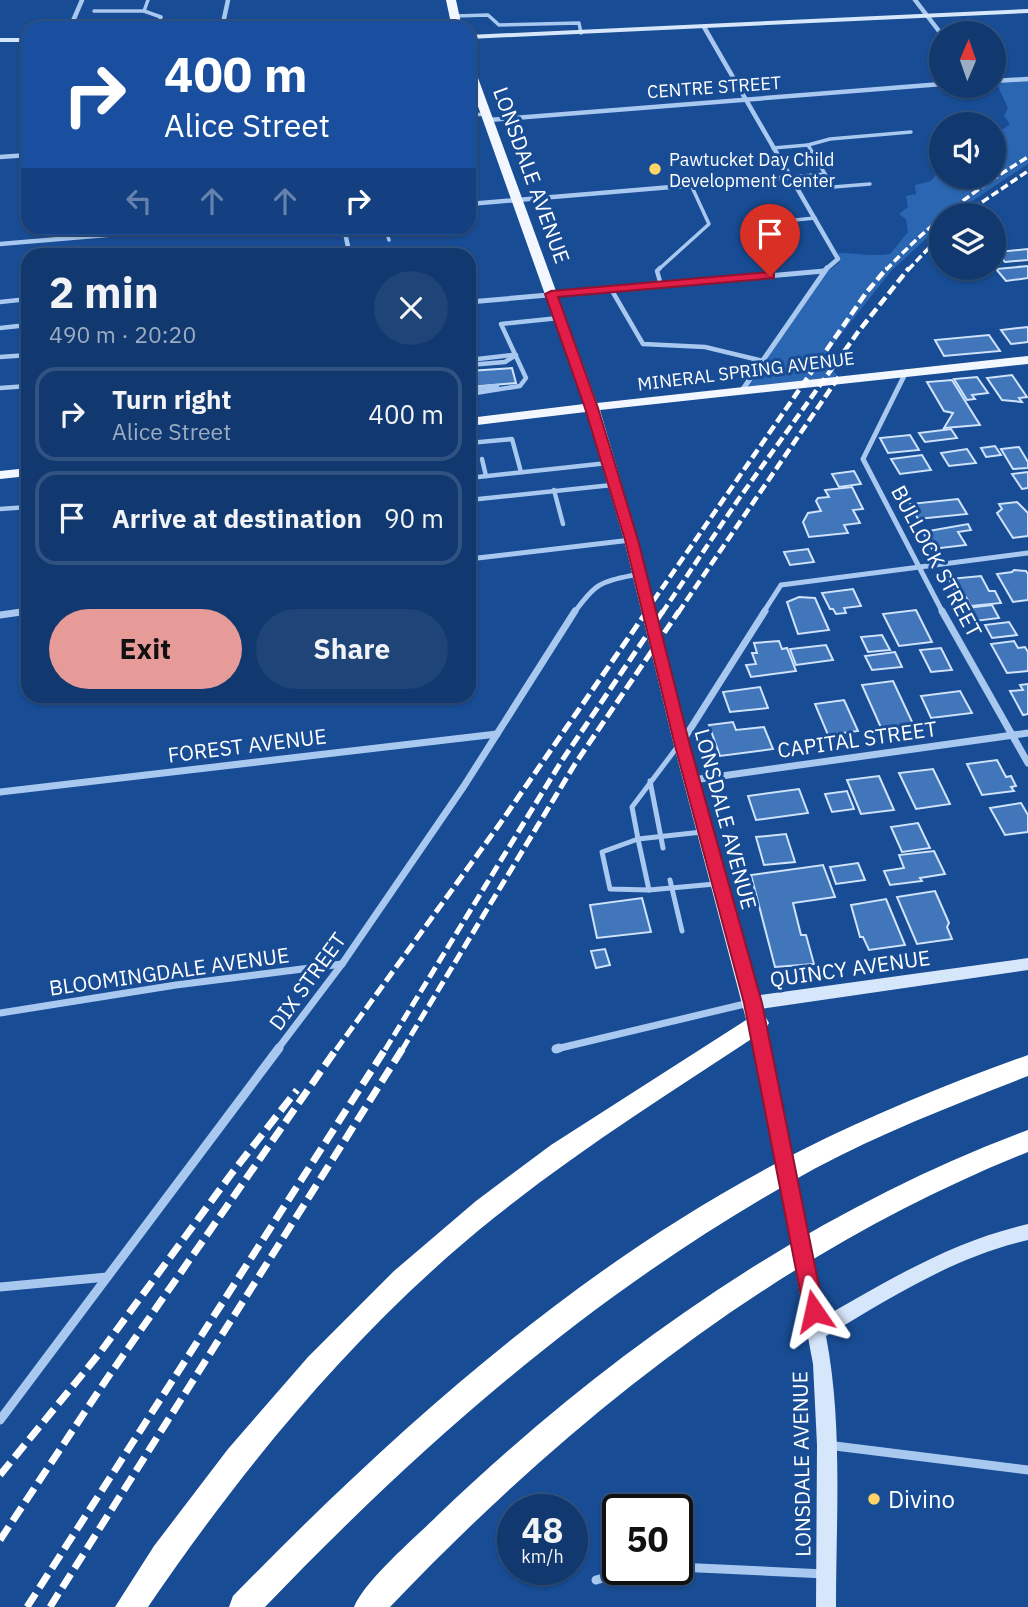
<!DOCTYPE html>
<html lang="en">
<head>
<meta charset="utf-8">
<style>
	:root { --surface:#12396f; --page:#1f4477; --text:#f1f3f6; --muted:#9cacc3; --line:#315382; --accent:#e69b98 }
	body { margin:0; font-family:"IBM Plex Sans",sans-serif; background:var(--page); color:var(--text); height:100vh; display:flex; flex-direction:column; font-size:26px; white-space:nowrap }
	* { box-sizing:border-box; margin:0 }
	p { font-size:23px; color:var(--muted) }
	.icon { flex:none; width:38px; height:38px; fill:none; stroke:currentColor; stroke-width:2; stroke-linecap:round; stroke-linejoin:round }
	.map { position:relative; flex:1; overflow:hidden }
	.panel { position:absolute; left:21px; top:248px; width:455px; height:455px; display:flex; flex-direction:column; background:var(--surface); border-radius:21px; box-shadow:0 2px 5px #0004,0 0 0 2px var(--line) }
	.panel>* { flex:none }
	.hud { position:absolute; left:21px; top:21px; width:455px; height:214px; border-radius:21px; box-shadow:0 2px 5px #0004,0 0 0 2px var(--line); background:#1a4fa0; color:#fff; overflow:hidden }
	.needle { width:46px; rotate:2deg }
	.tools { position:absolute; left:929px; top:21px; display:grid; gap:14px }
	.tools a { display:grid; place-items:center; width:77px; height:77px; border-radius:50%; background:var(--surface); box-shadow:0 2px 5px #0004,0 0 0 2px var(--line); font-size:35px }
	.speed { position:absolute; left:497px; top:1494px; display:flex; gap:14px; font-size:35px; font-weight:700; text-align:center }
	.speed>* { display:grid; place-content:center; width:91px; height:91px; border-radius:50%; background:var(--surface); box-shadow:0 2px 5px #0004,0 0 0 2px var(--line); line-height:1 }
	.speed small { font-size:18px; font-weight:400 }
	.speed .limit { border:4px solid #111; border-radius:10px; background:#fff; color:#111 }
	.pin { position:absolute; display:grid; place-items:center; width:60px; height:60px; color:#fff; margin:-72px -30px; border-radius:50% 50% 50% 0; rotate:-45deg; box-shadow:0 0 7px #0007 }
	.pin .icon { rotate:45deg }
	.me { position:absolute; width:77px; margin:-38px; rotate:349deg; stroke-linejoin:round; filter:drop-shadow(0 0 5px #0008) }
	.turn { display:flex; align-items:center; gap:24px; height:147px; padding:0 28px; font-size:32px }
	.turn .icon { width:91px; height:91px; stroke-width:2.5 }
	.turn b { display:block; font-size:49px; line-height:60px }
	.lanes { display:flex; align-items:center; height:66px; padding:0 28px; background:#0003; justify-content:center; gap:35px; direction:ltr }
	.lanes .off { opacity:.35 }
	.round { display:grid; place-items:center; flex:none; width:74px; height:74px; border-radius:37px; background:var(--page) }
	.summary { display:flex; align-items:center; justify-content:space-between; height:119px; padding:0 28px }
	h1 { font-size:42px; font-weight:700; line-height:52px }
	.action { display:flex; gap:14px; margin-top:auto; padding:14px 28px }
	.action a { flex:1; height:80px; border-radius:42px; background:var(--accent); color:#111; font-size:28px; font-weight:700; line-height:80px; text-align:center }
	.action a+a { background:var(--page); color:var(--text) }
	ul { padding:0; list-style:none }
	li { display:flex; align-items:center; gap:21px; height:94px; margin:0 14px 10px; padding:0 14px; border:4px solid var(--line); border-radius:21px }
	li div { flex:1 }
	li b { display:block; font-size:26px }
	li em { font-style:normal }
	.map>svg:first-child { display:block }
</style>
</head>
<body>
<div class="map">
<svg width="1028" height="1607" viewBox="0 0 1028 1607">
	<rect width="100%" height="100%" fill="#184c94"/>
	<path fill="#2b66b2" d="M1028 80V164L951 215H942L941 225 891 271 824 356 840 380 745 390 824 274 840 262 838 253C855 253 874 257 890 254L908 232 906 219 899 214 908 207 906 196 916 194 915 185 931 181 941 168 942 177H994V136L1010 124 1004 116 1008 108 996 82Z"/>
	<g fill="#4176bb" stroke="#cfe3fb" stroke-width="2">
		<path d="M1028 249V260L1005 262 997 252Z"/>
		<path d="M1028 266V278L1006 281 996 269Z"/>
		<path d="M1028 327V342L1011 344 1001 330Z"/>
		<path d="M989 335 1000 351 944 356 935 340Z"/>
		<path d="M512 368 516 383 469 387V371Z"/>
		<path d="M1012 375 1027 397 1019 398 1022 402 1002 400 987 378Z"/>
		<path d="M977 377 988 393 972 395 975 399 967 400 954 379Z"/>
		<path d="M952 380 980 425 944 428 953 413 944 411 927 382Z"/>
		<path d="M951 429 957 438 925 442 919 433Z"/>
		<path d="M910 435 919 450 888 453 880 438Z"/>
		<path d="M995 446 1001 455 986 457 981 448Z"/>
		<path d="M1019 447 1028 462V468L1013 469 1001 449Z"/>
		<path d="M967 449 976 463 949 466 941 453Z"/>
		<path d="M922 455 931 470 900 474 891 459Z"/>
		<path d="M854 471 861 484 839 487 832 474Z"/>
		<path d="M1028 472V488L1022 489 1012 474Z"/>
		<path d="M852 487 863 509 853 510 860 523 844 525 848 533 809 537 803 522 808 513 821 511 816 501 818 498 829 497 825 490Z"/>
		<path d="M958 499 967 514 918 519 910 504Z"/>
		<path d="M1017 502 1028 513V536L1013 538 997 513 1002 509 999 504Z"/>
		<path d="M968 524 971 530 958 532 966 545 932 549 923 532Z"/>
		<path d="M808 549 814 562 790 565 784 552Z"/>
		<path d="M1014 570 1026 571 1028 574V600L1013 602 997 574 1012 572Z"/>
		<path d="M981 576 989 591H995L1001 603 971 606 966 597 959 598 949 579Z"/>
		<path d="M853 589 861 606 844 608 846 613 836 614 833 609H830L822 593Z"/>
		<path d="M799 597 815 598 829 630 798 634 787 602Z"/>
		<path d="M992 605 999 618 975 621 967 608Z"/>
		<path d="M916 610 932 642 899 646 883 614Z"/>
		<path d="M1009 622 1017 635 992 638 985 625Z"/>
		<path d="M882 635 890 650 868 652 861 637Z"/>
		<path d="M779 641 782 649 787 648 796 671 751 677 746 665 756 664 752 653H757L754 643Z"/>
		<path d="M1014 641 1018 648 1025 647 1028 652V671L1007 673 991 644Z"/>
		<path d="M826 645 833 660 796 665 790 649Z"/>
		<path d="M941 648 952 670 931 672 920 650Z"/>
		<path d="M895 652 902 667 872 670 865 656Z"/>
		<path d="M893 681 914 726 882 730 862 685Z"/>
		<path d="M1028 684V714L1023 715 1010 691 1023 690 1020 685Z"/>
		<path d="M760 687 768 708 730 712 723 692Z"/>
		<path d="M960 691 972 713 931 718 921 696Z"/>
		<path d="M844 700 858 731 828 735 815 704Z"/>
		<path d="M733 722 736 730 764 727 773 749 720 756 709 725Z"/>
		<path d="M997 760 1006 777 1011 776 1016 786 1011 787 1014 791 982 795 967 764Z"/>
		<path d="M933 769 950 804 916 809 899 773Z"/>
		<path d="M879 776 894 810 861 814 847 780Z"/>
		<path d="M799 789 808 813 756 820 748 796Z"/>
		<path d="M847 791 854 809 832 812 825 794Z"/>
		<path d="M1021 803 1028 815V832L1005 835 990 808Z"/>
		<path d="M918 823 930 848 902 852 891 827Z"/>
		<path d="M786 834 795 862 764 865 756 837Z"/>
		<path d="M934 851 945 874 920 878 922 881 890 885 884 871 904 868 899 855Z"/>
		<path d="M858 863 865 880 836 884 830 867Z"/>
		<path d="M823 865 835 897 793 903 801 935H806L814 964 775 967 751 875Z"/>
		<path d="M935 891 949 923 947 927 952 939 917 944 897 897Z"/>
		<path d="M642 898 651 932 597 938 590 905Z"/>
		<path d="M886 899 905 945 869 950 863 937H860L851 905Z"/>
		<path d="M605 949 610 965 596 968 591 951Z"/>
	</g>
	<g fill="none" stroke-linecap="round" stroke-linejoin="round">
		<g stroke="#a8c8f0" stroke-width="3.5">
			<path d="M94 11H144"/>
			<path d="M455 16 488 15 499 25 579 23 581 33"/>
			<path d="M91 26H158L161 17 144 11 148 0"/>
			<path d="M469 115 487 114"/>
			<path d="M808 145 830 139 911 132"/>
			<path d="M773 148 808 145 825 174 791 177"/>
			<path d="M825 174 833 187 870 184"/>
			<path d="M775 222 815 218"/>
			<path d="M385 228 389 240"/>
			<path d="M658 270 709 224 691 185"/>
		</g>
		<g stroke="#a8c8f0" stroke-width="4.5">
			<path d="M660 268 657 271 661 285"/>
			<path d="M611 289 643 344 705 347 763 361"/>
			<path d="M0 302 28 299"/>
			<path d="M0 328 28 325"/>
			<path d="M0 357 28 355"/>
			<path d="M469 360 513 355"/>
			<path d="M469 365 505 362 516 355"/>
			<path d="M0 388 28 386"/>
			<path d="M469 389 497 386"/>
			<path d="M469 394 520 386 526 378 501 324 559 318"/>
			<path d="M469 443 512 439 521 472"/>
			<path d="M482 459 486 476"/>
			<path d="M469 478 608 463"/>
			<path d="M554 490 563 524"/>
			<path d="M469 500 612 485"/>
			<path d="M0 509 28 507"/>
			<path d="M469 550 471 559"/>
			<path d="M23 612 28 572"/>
		</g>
		<g stroke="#a8c8f0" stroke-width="5">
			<path d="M650 781 663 848"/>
			<path d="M638 839 649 890 610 889 602 852Z"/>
			<path d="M638 839 632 807 678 746"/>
			<path d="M638 839 702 832"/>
			<path d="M670 880 682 931"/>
			<path d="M649 890 715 884"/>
		</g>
		<g stroke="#a8c8f0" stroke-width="4.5">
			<path d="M915 0 942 35"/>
			<path d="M704 27 838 259 825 270"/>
			<path d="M70 28 82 0"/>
			<path d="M222 28 228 0"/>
			<path d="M994 81 1028 79"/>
			<path d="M489 120 942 84"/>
			<path d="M0 157 28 155"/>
			<path d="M469 204 791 177"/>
			<path d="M344 228 350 256"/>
			<path d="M0 244 189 228"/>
		</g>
		<g stroke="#a8c8f0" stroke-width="5">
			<path d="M469 302 824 271"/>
			<path d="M906 372 863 459 943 613"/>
			<path d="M743 389 827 268"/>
			<path d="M469 559 631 540"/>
			<path d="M16 613 28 611"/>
			<path d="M574 613C597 581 601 582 639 574"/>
			<path d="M763 613 781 585 1028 553"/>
		</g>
		<g stroke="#a8c8f0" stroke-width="7">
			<path d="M942 611 1028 763"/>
			<path d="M0 615 28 611"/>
			<path d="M682 742 765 611"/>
			<path d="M693 780 1028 733"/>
			<path d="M0 792 497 734"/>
			<path d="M0 1013 176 985 342 964"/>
			<path d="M556 1049 749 1003"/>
			<path d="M277 1050 342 964 464 786 575 611"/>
		</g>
		<g stroke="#a8c8f0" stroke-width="9">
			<path d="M556 1049 559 1048"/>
			<path d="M0 1287 107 1277"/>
			<path d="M0 1420 279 1048"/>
			<path d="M827 1445 1028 1470"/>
			<path d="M677 1567 825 1574"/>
			<path d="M596 1580 632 1570"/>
		</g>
		<g fill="#d6e6fb" fill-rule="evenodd">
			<path d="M1028 9V13L469 39V35Z"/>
			<rect x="0" y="38" width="28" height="4"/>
			<path d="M1028 958V970L753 1010 747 1008 745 1003 747 998 753 996Z"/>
			<path d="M757 1016 763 1018 765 1023 822 1318C889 1280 952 1241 1028 1224V1240C953 1257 891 1298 826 1336 843 1424 836 1517 836 1607H816L817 1445 813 1364 749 1023 751 1018Z"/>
		</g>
		<g fill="#f2f7ff" fill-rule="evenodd">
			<path d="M446 0H456L462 28H452Z"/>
			<path d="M469 64 474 67 597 403 1028 356V364L600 410 638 540 689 742 767 1023 764 1029 757 1031 750 1029 747 1023 673 742 624 540 586 412 469 426V418L584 404 469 81Z"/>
			<path d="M28 468V476L0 479V471Z"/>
		</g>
		<g fill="#fff" fill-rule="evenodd">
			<path d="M757 1013 765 1016 769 1023 765 1030C674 1090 581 1148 495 1217 359 1326 246 1463 148 1607H115L154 1546 228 1449 308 1357 394 1271 476 1201 551 1145Z"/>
			<path d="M1028 1055V1076C956 1104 883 1132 814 1169 604 1284 430 1435 265 1607H229L233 1596C401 1424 583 1261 800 1151 874 1114 950 1083 1028 1055Z"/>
			<path d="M1028 1130V1152C782 1250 571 1417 390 1607H354C365 1580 416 1537 439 1514 607 1353 809 1211 1028 1130Z"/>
		</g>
		<g stroke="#fff" stroke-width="3.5" stroke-dasharray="8 3.5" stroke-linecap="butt">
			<path d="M963 215 1028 171"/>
			<path d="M886 270C928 225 975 189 1028 157"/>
			<path d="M908 270 942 234"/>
		</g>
		<g stroke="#fff" stroke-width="4.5" stroke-dasharray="10 4.5" stroke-linecap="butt">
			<path d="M645 613 866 293 887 268"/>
			<path d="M662 613 738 500 858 332 909 268"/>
			<path d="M678 613 840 375"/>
		</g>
		<g stroke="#fff" stroke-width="5" stroke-dasharray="12 5" stroke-linecap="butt">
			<path d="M336 1050 499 825 647 611"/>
			<path d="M385 1050 561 762 663 611"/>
			<path d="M402 1050 575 764 679 611"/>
		</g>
		<g stroke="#fff" stroke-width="7" stroke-dasharray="16 7" stroke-linecap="butt">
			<path d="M0 1475 99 1354 232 1173 297 1090"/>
			<path d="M0 1540 106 1380 337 1048"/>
			<path d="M27 1607 386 1048"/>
			<path d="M50 1607 403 1048"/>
		</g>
	</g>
	<path fill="#e11d48" stroke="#92132f" stroke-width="2" d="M770 272 774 273V278L558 297 598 408 638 540 689 742 762 1003 824 1311 821 1318 814 1321 807 1318 804 1311 744 1003 674 742 625 540 585 408 545 294 551 291Z"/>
	<g fill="#ffd568" stroke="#184c94" stroke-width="2.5">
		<circle cx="655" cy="169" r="7"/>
		<circle cx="874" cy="1499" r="7"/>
	</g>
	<g text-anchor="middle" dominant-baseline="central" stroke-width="6" stroke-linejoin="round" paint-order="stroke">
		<g font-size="18" fill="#fff" stroke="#184c94">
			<text transform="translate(714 87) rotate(-4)">CENTRE STREET</text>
			<text transform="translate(746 371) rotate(-7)">MINERAL SPRING AVENUE</text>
		</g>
		<g font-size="18" fill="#fff" stroke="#184c94" text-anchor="start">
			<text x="669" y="159">Pawtucket Day Child<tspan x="669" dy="21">Development Center</tspan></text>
		</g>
		<g font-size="21" fill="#fff" stroke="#184c94">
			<text transform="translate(532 175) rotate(70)">LONSDALE AVENUE</text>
			<text transform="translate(937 561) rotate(62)">BULLOCK STREET</text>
			<text transform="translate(857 739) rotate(-8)">CAPITAL STREET</text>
			<text transform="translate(247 745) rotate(-7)">FOREST AVENUE</text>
			<text transform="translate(726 819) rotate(75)">LONSDALE AVENUE</text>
			<text transform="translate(850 968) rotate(-8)">QUINCY AVENUE</text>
			<text transform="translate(169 971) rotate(-8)">BLOOMINGDALE AVENUE</text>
			<text transform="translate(307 981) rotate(-54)">DIX STREET</text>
			<text transform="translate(801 1464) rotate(-91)">LONSDALE AVENUE</text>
		</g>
		<g font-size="24" fill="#fff" stroke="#184c94" text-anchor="start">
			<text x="888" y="1499">Divino</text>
		</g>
	</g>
</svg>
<div class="tools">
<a><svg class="needle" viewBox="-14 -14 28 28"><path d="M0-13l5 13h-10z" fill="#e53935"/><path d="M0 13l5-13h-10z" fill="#9cacc3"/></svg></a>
<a><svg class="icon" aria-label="sound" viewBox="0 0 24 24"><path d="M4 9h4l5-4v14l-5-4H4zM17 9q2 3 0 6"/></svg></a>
<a><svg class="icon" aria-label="layers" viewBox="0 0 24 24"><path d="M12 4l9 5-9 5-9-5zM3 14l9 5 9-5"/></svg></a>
</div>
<div class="speed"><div>48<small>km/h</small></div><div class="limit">50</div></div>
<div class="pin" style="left:770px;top:276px;background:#d93025"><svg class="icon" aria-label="arrive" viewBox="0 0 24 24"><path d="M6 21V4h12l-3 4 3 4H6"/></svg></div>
<svg class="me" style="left:814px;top:1311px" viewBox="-20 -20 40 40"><path d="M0-17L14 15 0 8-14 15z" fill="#e11d48" stroke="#fff" stroke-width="4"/></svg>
<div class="hud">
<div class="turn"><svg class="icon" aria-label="right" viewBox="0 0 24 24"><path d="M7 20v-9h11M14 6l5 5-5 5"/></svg><div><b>400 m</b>Alice Street</div></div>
<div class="lanes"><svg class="icon off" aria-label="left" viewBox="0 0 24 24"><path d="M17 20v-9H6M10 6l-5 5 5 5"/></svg><svg class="icon off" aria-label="ahead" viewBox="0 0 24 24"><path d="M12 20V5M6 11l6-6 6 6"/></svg><svg class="icon off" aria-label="ahead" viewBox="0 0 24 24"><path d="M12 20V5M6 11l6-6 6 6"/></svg><svg class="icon" aria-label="right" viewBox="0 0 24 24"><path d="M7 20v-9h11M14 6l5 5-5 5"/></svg></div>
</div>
<section class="panel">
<div class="summary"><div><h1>2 min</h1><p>490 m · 20:20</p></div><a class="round"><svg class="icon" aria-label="close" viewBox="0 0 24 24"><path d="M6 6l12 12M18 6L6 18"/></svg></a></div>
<ul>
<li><svg class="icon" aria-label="right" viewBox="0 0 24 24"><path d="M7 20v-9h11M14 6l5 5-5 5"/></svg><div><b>Turn right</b><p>Alice Street</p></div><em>400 m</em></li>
<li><svg class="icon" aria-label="arrive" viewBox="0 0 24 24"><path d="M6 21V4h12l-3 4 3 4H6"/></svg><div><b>Arrive at destination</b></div><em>90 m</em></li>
</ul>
<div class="action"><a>Exit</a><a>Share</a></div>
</section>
</div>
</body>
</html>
